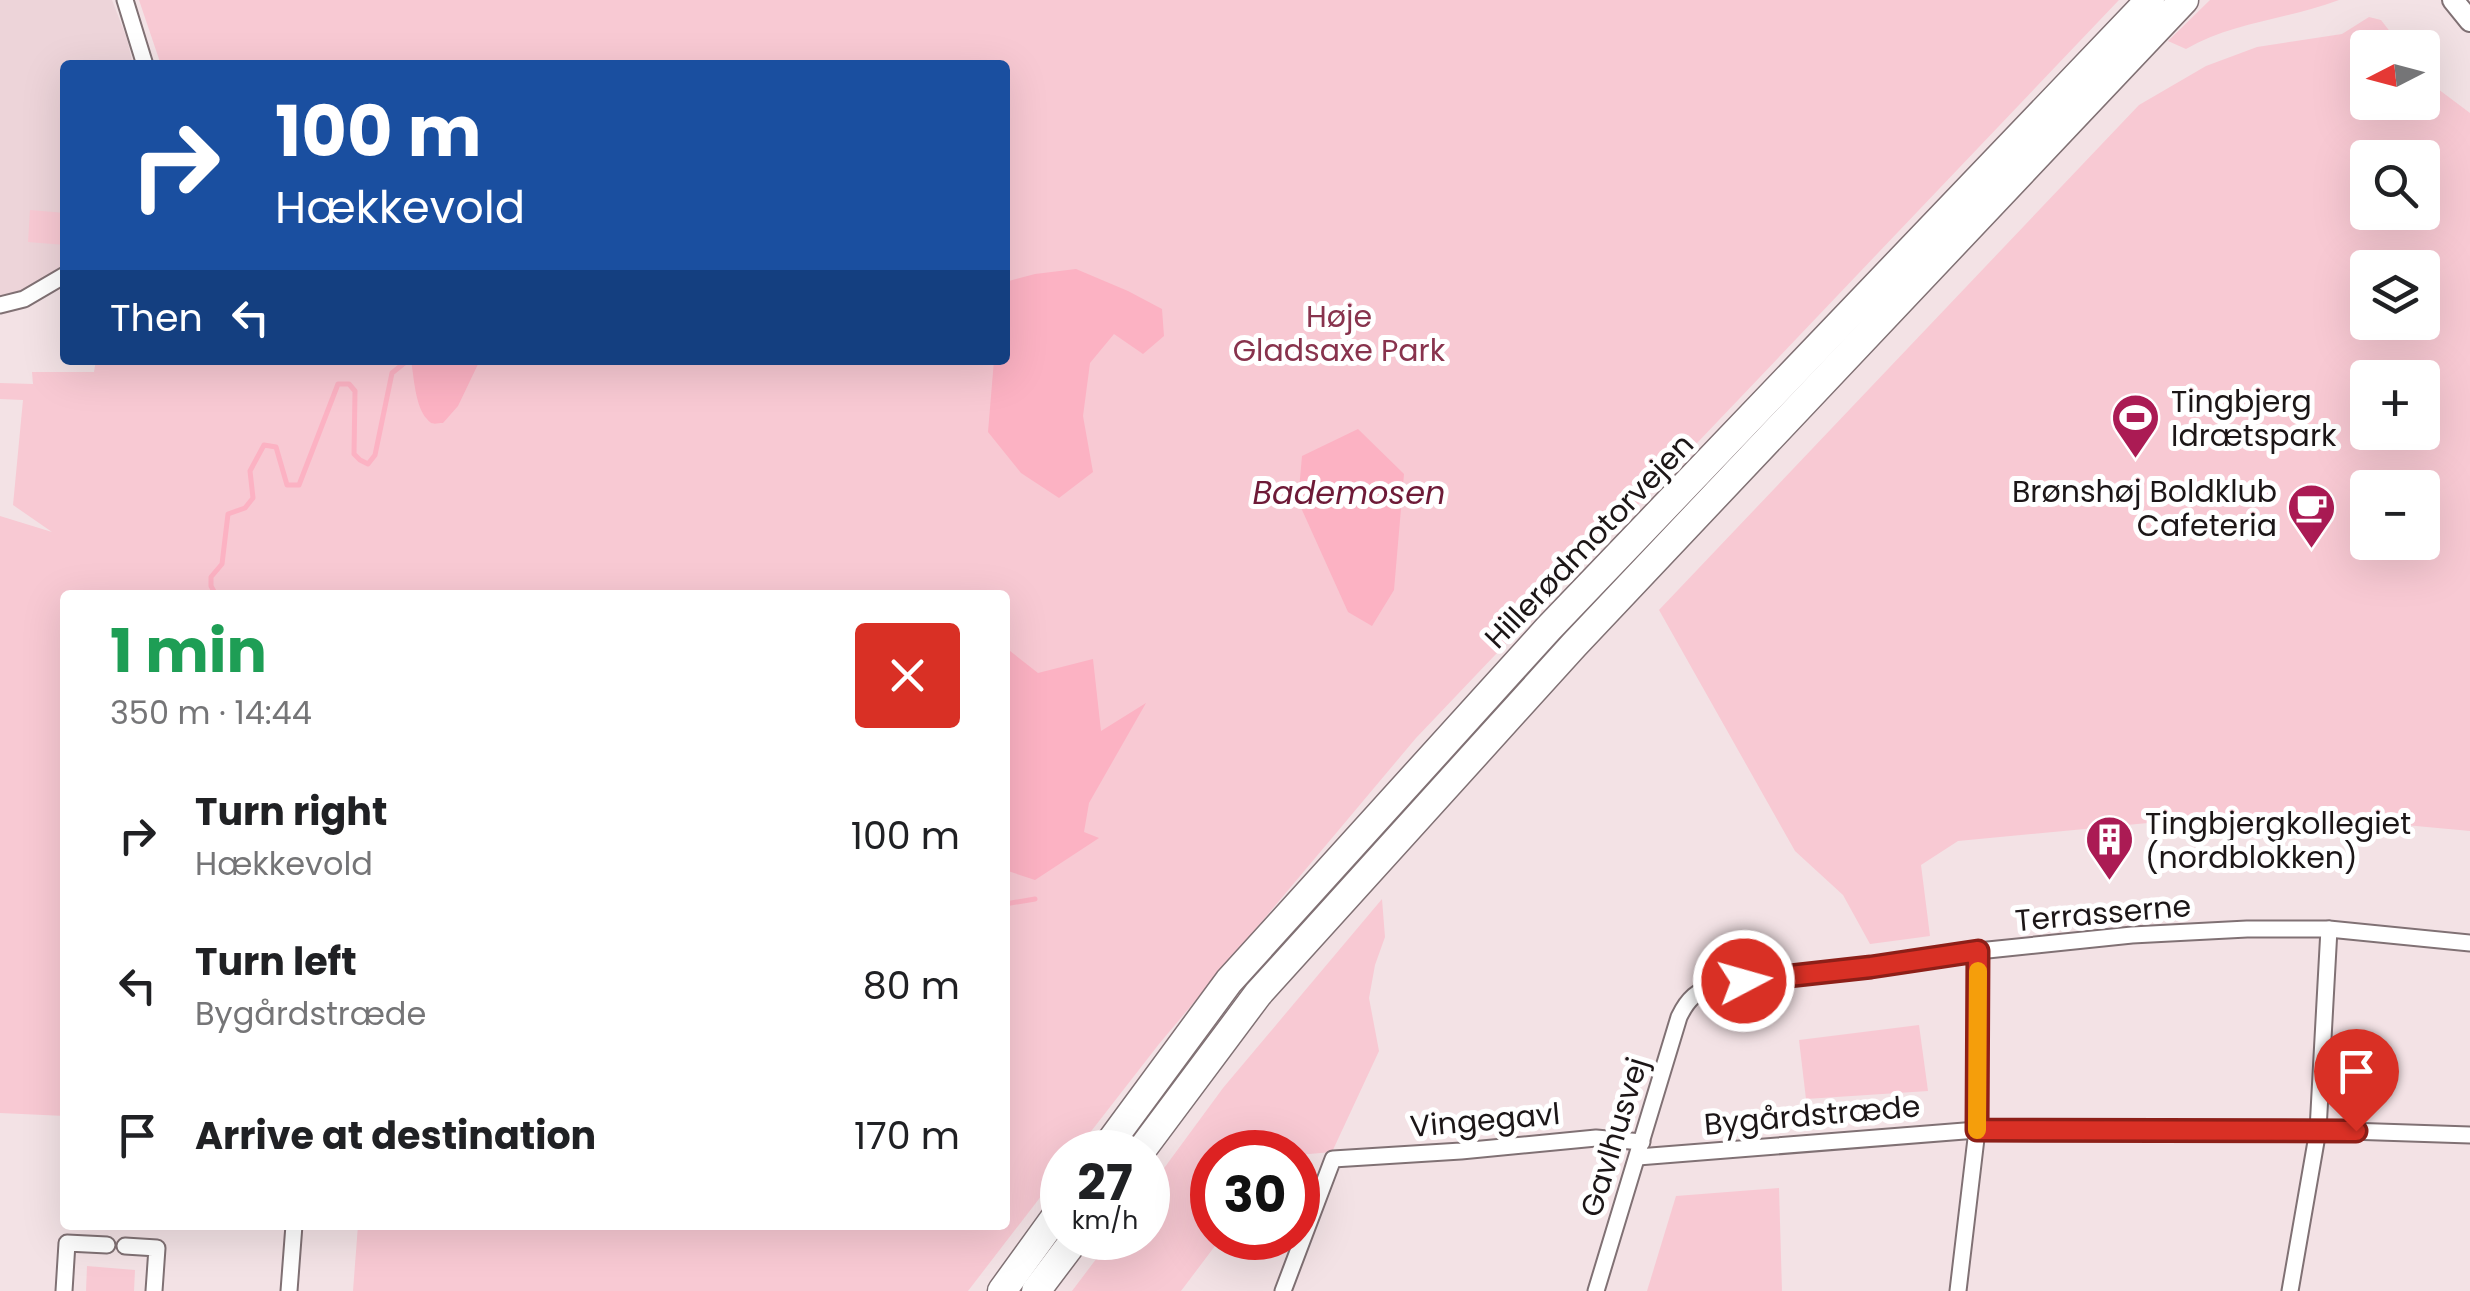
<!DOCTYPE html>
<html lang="en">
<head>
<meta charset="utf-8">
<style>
	:root { --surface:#fff; --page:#f6f6f6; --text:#202124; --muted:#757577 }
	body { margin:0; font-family:Poppins,sans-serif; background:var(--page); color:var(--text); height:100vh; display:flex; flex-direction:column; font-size:38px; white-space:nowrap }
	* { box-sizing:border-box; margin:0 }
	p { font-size:32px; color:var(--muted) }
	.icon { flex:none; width:55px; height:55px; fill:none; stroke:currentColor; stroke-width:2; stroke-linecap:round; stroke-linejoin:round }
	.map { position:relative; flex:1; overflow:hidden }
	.details { position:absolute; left:60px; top:590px; width:950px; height:640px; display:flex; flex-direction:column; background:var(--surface); border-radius:10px; box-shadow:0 10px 40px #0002 }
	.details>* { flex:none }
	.hud { position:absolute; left:60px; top:60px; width:950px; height:305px; border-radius:10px; box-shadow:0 10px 40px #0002; background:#1a4fa0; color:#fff; overflow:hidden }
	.needle { width:65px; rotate:264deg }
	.buttons { position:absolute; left:2350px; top:30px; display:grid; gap:20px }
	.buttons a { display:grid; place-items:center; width:90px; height:90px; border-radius:10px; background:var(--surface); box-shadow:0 10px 40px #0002; font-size:50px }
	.speed { position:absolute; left:1040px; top:1130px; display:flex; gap:20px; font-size:50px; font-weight:700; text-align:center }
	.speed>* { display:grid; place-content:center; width:130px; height:130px; border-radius:50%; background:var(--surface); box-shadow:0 10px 40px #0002; line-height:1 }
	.speed small { font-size:25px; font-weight:400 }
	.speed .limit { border:15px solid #d22; background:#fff; color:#111 }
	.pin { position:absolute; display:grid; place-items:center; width:85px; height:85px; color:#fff; margin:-102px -42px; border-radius:50% 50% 50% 0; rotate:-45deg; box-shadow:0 0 10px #0007 }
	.pin .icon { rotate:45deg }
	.me { position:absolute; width:110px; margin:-55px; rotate:84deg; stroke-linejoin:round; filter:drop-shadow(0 0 8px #0008) }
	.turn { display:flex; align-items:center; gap:35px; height:210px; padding:0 50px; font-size:45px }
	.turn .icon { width:130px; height:130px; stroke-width:2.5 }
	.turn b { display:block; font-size:70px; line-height:85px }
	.then { display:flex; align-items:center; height:95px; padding:0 50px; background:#0003; gap:20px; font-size:38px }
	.round { display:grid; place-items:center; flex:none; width:105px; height:105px; border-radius:10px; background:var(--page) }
	.headline { display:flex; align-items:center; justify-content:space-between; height:170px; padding:0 50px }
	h1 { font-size:60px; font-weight:700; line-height:75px; color:#1e9e55 }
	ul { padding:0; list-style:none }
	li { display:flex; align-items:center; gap:30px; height:150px; padding:0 50px }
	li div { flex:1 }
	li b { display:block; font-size:38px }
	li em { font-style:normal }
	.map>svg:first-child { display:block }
</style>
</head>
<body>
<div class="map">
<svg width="2470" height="1291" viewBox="0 0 2470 1291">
	<rect width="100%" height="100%" fill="#f3e2e5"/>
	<path fill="#edd4d9" d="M0 0H112L127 39 133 65H65V266L24 291 0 297Z"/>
	<g fill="#f8c9d3" fill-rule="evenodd">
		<path d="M139 0H2119L1416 738 1159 1044 1075 1152H1062V1169L968 1291H353L358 1225H1005V595H65V1116L0 1113V516L52 532 13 505 23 400 0 399V383L33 384 32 372H94L96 360H1005V65H161Z"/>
		<path d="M2210 0H2339C2289 19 2232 22 2186 49L2168 41Z"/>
		<path d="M2369 17 2381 20 2402 47 2368 48V102H2422L2423 74 2430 83 2470 113V831L2362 821 2190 819 1958 841 1921 865 1930 936 1870 944 1843 895 1795 851 1659 610 2139 105 2206 66 2257 47 2342 34ZM2368 158H2422V212H2368ZM2368 268H2422V322H2368ZM2368 378H2422V432H2368ZM2368 488H2422V542H2368Z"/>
		<path d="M30 210 65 213V245L28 242Z"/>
		<path d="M1382 899 1385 937 1375 965 1369 998 1379 1051 1332 1152 1298 1155V1152H1212V1238H1221L1181 1291H1072L1112 1238H1148V1190L1223 1088Z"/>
		<path d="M1919 1025 1928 1091 1806 1099 1799 1040Z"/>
		<path d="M1779 1188 1782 1291H1647L1676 1196Z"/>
		<path d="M87 1266 135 1270 134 1291H86Z"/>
	</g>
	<g fill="#fcb2c3">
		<path d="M1076 269 1128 291 1162 309 1164 336 1143 354 1114 334 1090 363 1083 416 1093 472 1059 498 1021 473 988 432 994 360H1005V282L1035 274Z"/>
		<path d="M411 360H480L458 406 443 423C436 423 432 426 427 419 415 406 414 377 411 360Z"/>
		<path d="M1358 429 1404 474 1394 590 1372 626 1348 612 1298 501 1302 456Z"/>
		<path d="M1005 647 1038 673 1093 659 1101 731 1146 703 1089 803 1084 832 1099 838 1035 880 1005 870V796L1008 787 1005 780Z"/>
	</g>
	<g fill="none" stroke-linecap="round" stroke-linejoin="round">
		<g stroke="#fcb2c3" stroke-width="5">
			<path d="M216 595 211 586V577L222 564 228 514 245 508 253 498 250 471 264 445 276 447 287 485H299L338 384H349L355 391 354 454 360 460 368 464 375 455 392 373 408 360"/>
			<path d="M1005 904 1035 899"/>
		</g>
		<defs>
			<g id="street">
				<path d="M125 0 145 65"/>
				<path d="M0 305 24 299 65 275"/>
				<path d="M1638 1157 1977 1130H2318L2470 1135"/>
				<path d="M125 1246 157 1248 154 1291"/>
				<path d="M64 1291 67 1243 107 1245"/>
				<path d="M289 1291 294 1225"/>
				<path d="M1283 1291 1333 1159 1461 1151 1596 1138 1642 1142"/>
				<path d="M1596 1291 1679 1017C1688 998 1697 991 1717 984L1871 967 1978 951 2132 935 2247 929H2329L2470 943"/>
				<path d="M1958 1291 1977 1130 1978 951"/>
				<path d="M2290 1291 2318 1130 2329 929"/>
			</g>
			<path id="secondary" d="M2453 0 2470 21"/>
			<g id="highway">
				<path d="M1103 1152 1229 981 1548 629 2150 0"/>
				<path d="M1140 1152 1258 994 1574 645 2184 0"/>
				<path d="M1002 1291 1062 1208"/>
				<path d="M1036 1291 1076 1238"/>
			</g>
		</defs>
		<use href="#street" stroke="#807174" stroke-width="19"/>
		<use href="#secondary" stroke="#807174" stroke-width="24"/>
		<use href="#highway" stroke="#807174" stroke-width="31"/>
		<use href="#street" stroke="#fff" stroke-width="15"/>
		<use href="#secondary" stroke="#fff" stroke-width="20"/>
		<use href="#highway" stroke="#fff" stroke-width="28"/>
	</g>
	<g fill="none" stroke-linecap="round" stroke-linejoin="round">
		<defs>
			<path id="route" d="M1744 981 1871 967 1978 951 1977 1130 2356 1131"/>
		</defs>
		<use href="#route" stroke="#8d1f18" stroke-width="25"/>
		<use href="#route" stroke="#d93025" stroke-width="18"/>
		<path stroke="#f59e0b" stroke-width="18" d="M1977 1130 1978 971"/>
	</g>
	<defs>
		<symbol id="stadium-pin" viewBox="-11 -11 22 30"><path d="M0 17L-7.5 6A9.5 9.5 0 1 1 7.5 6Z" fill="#ab1b54" stroke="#fff"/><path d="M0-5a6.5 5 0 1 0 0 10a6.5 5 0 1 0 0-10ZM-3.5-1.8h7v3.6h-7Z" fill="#fff"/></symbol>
		<symbol id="cafe-pin" viewBox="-11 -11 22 30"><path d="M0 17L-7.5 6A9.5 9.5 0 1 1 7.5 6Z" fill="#ab1b54" stroke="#fff"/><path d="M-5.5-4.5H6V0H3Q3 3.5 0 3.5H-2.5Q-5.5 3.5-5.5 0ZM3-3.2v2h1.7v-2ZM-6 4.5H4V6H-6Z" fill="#fff"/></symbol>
		<symbol id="building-pin" viewBox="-11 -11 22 30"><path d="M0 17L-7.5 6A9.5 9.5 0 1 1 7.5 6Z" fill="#ab1b54" stroke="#fff"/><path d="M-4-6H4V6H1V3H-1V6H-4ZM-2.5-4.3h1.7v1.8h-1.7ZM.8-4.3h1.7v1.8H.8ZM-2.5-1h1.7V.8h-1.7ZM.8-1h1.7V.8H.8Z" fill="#fff"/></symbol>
	</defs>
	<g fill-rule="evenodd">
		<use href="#stadium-pin" x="2108" y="390" width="55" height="75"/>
		<use href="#cafe-pin" x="2284" y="480" width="55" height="75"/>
		<use href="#building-pin" x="2082" y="812" width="55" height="75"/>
	</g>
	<g text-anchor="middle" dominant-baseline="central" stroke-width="10" stroke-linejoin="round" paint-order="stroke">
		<g font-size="30" fill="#88334d" stroke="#fff">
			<text x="1339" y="316">Høje<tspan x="1339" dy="34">Gladsaxe Park</tspan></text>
		</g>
		<g font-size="30" fill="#1c1617" stroke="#fff" text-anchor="start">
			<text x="2171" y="401">Tingbjerg<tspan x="2171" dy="34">Idrætspark</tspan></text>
			<text x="2277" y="491" text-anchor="end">Brønshøj Boldklub<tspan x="2277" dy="34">Cafeteria</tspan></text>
			<text x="2145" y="823">Tingbjergkollegiet<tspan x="2145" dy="34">(nordblokken)</tspan></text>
		</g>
		<g font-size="30" fill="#1c1617" stroke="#fff">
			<text transform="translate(1589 541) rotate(-46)">Hillerødmotorvejen</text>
			<text transform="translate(2103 913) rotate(-5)">Terrasserne</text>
			<text transform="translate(1812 1115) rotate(-5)">Bygårdstræde</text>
			<text transform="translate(1485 1120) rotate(-5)">Vingegavl</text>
			<text transform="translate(1614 1137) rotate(-73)">Gavlhusvej</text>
		</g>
		<g font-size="32" font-style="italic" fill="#6e1a37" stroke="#fff">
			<text x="1349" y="492">Bademosen</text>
		</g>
	</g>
</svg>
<div class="buttons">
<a><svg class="needle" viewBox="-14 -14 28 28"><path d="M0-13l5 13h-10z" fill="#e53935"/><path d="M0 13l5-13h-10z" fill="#757577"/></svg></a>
<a><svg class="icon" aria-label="search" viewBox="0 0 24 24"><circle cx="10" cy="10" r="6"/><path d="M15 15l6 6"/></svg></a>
<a><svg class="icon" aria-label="layers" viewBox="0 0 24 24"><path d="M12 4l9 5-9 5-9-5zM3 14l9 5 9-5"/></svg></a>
<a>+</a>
<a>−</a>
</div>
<div class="speed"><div>27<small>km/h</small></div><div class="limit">30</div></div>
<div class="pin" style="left:2356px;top:1131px;background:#d93025"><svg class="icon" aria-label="arrive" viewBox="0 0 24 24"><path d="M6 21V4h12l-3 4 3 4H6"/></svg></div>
<svg class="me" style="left:1744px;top:981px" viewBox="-20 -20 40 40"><circle r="17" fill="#d93025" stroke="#fff" stroke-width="3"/><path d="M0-11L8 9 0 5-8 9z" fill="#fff"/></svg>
<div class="hud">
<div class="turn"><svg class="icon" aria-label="right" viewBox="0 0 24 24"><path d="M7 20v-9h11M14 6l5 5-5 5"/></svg><div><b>100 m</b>Hækkevold</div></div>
<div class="then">Then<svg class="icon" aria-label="left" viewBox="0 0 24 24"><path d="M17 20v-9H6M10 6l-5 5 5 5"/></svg></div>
</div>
<section class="details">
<div class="headline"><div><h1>1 min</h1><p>350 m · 14:44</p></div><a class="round" style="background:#d93025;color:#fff"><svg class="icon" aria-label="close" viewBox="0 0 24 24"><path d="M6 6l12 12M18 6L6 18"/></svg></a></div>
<ul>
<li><svg class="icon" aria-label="right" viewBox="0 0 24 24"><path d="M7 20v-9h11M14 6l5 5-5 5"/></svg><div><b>Turn right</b><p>Hækkevold</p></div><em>100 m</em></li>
<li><svg class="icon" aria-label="left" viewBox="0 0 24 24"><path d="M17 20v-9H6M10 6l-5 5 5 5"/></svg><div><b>Turn left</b><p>Bygårdstræde</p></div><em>80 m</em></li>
<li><svg class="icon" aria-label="arrive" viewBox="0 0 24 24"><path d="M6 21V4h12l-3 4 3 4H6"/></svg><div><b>Arrive at destination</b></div><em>170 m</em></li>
</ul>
</section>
</div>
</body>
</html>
